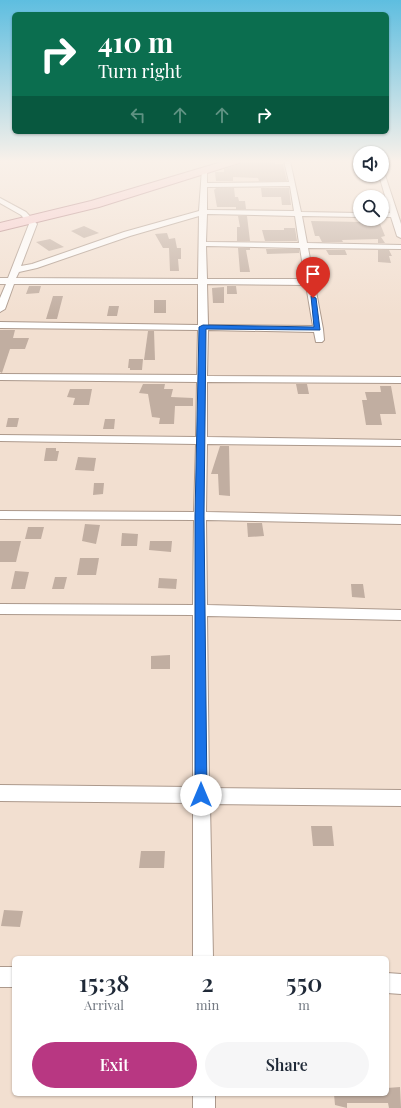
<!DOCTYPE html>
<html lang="en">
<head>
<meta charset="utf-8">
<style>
	:root { --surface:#fff; --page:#f6f6f7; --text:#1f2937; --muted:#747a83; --accent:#b83782 }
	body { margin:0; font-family:"Playfair Display",serif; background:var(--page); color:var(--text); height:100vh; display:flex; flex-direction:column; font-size:15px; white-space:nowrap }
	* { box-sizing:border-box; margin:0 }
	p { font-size:13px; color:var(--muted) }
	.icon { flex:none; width:22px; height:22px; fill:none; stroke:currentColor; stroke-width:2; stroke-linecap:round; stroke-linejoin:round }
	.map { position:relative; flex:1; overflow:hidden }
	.side { position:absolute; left:12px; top:956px; width:377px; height:140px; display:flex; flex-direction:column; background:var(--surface); border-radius:6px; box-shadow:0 1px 3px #0004 }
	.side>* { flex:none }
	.top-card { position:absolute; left:12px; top:12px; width:377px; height:122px; border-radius:6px; box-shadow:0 1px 3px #0004; background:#0b6e4f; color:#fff; overflow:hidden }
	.fabs { position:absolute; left:353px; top:146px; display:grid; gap:8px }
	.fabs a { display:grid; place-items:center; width:36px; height:36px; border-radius:50%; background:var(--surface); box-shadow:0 1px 3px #0004; font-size:20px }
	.pin { position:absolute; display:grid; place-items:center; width:34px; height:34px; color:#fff; margin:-41px -17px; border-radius:50% 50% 50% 0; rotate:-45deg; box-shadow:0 0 4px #0007 }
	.pin .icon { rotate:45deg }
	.me { position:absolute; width:44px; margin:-22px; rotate:0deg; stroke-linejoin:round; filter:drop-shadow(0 0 3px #0008) }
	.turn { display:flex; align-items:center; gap:14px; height:84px; padding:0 20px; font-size:18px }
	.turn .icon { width:52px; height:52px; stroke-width:2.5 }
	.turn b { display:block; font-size:28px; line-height:34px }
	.lanes { display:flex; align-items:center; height:38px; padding:0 20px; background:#0003; justify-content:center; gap:20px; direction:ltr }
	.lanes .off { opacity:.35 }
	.eta { display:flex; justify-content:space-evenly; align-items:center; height:68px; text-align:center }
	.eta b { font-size:24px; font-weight:600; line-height:28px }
	.primary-button { display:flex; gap:8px; margin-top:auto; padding:8px 20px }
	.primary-button a { flex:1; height:46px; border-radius:24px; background:var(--accent); color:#fff; font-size:16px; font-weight:600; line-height:46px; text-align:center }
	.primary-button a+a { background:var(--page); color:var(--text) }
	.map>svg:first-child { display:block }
</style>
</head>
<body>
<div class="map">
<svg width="401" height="1108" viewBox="0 0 401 1108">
	<rect width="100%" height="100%" fill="#f2dfd0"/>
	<g fill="#c1aea1">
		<path d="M241 161H275V164H283L287 181H259L258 178 233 177V181H216L215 172H224V169L239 164Z"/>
		<path d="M216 188H234L235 197H238L239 201H245L246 209H236V207H217L214 190Z"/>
		<path d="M261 188H289L291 205H282L281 197H262Z"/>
		<path d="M238 216H247L250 241H237V227H240Z"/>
		<path d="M360 219 379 221 385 236 381 237 385 243H378V239L342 240 343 242H322L319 236H315L311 221 361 222Z"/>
		<path d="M84 226 99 233 84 238 71 231Z"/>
		<path d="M284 228H295L297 241H265L262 230H284Z"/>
		<path d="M167 233 169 239 175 238 177 248H181V259H178L179 271H170L169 248H163L155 234Z"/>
		<path d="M50 239 64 247 49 251 36 242Z"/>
		<path d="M238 248H250V250H246L250 272H240Z"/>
		<path d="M266 249H299V253L267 254Z"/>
		<path d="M326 250H345L347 255H329Z"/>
		<path d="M378 250H389L392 256H389L391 263 378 262Z"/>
		<path d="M29 286H41L39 293 26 294Z"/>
		<path d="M227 286H236L237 294H227Z"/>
		<path d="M224 287V303H213L212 288Z"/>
		<path d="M53 296H63L57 319H46Z"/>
		<rect x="154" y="300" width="12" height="13"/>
		<path d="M109 306H119L117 316H107Z"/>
		<path d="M0 330H15L13 338H29L25 349H10L2 373 0 372Z"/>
		<path d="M148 331H154L155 360H144Z"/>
		<path d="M129 359H143L142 370H130V368H128Z"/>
		<path d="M143 384H165L164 389H173L171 397 193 398V406H175L174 424H159L160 418 152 417 148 394 139 393Z"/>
		<path d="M296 384H307L309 394H298Z"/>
		<path d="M380 386H391L396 414H380L382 425H366L362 400H367L365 392H381Z"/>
		<path d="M70 389H92L89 405H73L75 398 67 397Z"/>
		<path d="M8 418H19L17 427H6Z"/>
		<path d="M105 419H115L114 429H103Z"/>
		<path d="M220 446H229L230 496 219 495 218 474H211Z"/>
		<path d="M46 448H56V451H59L57 461H44Z"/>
		<path d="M78 457 96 458 94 471 75 470Z"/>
		<path d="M94 483H104L103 494 93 495Z"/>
		<path d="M247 523H262L264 536 248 537Z"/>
		<path d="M85 524 100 525 96 544 82 541Z"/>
		<path d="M28 527H44L41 539H25Z"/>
		<path d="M122 533 138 534 137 546H121Z"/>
		<path d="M0 541H21L16 562H0Z"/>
		<path d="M150 541H172L171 552 149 550Z"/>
		<path d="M80 558H99L96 575H77Z"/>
		<path d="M15 571 29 572 25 589H11Z"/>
		<path d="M55 577H67L64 589H52Z"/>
		<path d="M159 578 177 579 176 589 158 588Z"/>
		<path d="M351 584H363L365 598 352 597Z"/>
		<path d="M170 655V669H151V656Z"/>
		<path d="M311 826H332L334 846H313Z"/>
		<path d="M141 851H165L164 868H139Z"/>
		<path d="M4 910 23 911 20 927 1 926Z"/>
		<path d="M400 1087 401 1108H389L388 1103H347V1108L335 1105 334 1094H387V1088Z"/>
	</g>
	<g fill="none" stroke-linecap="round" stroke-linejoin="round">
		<defs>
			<g id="street">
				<path d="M284 161H290L301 212 360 213V217L302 216 307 243 401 245V249L308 248 323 329 324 340 322 342H316L314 332 208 330 207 376 401 377V383L207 382V437L401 440V446L207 444 206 512 401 516V524L206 520 207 605 401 610V620L207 616 209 788 401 790V806L210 804 213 958H193V803L0 801V785L193 787V615L0 614V604L193 605 194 520 0 519V511L194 512 196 444 0 441V435L196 437 197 382 0 380V374L197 375 198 330 0 328V322L198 325V284H14L5 309 0 312V298L6 284H0V278H8L29 224 21 215 0 203V198L26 212 37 224 21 266 32 264 124 232 199 211 202 169 207 170V183L289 182ZM290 186 294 211 207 210V187ZM207 214 295 216 299 243 206 242ZM199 216 198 279 16 278 19 272 37 268 130 236ZM206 246 300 248 305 279H207ZM207 284 306 285 313 326 208 325Z"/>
				<path d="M382 173 385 175 401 224V238L397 236 391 217H382V213H390L379 175H382Z"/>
				<rect x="0" y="967" width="14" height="20"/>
				<path d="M387 973 401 974V994L387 993Z"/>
				<rect x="193" y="1094" width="22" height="14"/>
			</g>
			<path id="primary" d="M225 161H240L239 163 99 207 0 231V223L91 201Z"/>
		</defs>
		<use href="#street" stroke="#ac998c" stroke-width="2"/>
		<use href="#primary" stroke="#ab7678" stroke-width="2"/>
		<use href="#street" fill="#fff" fill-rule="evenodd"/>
		<use href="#primary" fill="#f8cacd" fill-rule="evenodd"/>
	</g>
	<linearGradient id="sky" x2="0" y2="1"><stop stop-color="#5ebee0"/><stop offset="0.51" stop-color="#f9f1ea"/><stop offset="1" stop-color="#f9f1ea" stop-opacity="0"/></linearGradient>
	<rect width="401" height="316" fill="url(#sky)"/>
	<path fill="#1a73e8" stroke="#114b97" d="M311 296 316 298 320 330 206 329 204 516 207 795 205 799 201 801 196 799 195 795V516L199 327 203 325 314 327Z"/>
</svg>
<div class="fabs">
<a><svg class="icon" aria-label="sound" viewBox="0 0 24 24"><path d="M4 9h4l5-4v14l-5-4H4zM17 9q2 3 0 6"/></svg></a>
<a><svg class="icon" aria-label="search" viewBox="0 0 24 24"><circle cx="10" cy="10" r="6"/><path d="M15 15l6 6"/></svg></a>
</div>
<div class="pin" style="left:313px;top:298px;background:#d93025"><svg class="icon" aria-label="arrive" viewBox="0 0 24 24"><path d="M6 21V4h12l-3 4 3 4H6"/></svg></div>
<svg class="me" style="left:201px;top:795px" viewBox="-20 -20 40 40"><circle r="19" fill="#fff"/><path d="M0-13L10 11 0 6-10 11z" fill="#1a73e8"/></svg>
<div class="top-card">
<div class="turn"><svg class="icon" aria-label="right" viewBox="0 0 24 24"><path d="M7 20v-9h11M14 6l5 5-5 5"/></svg><div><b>410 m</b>Turn right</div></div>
<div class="lanes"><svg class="icon off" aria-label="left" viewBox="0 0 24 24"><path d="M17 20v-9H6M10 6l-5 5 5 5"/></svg><svg class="icon off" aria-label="ahead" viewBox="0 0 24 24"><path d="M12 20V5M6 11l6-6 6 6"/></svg><svg class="icon off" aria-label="ahead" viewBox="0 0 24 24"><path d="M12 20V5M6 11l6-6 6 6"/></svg><svg class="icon" aria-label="right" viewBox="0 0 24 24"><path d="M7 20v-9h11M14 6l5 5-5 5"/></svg></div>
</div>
<section class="side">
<div class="eta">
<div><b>15:38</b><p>Arrival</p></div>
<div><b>2</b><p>min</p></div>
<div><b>550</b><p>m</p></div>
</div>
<div class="primary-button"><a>Exit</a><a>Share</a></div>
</section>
</div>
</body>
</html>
